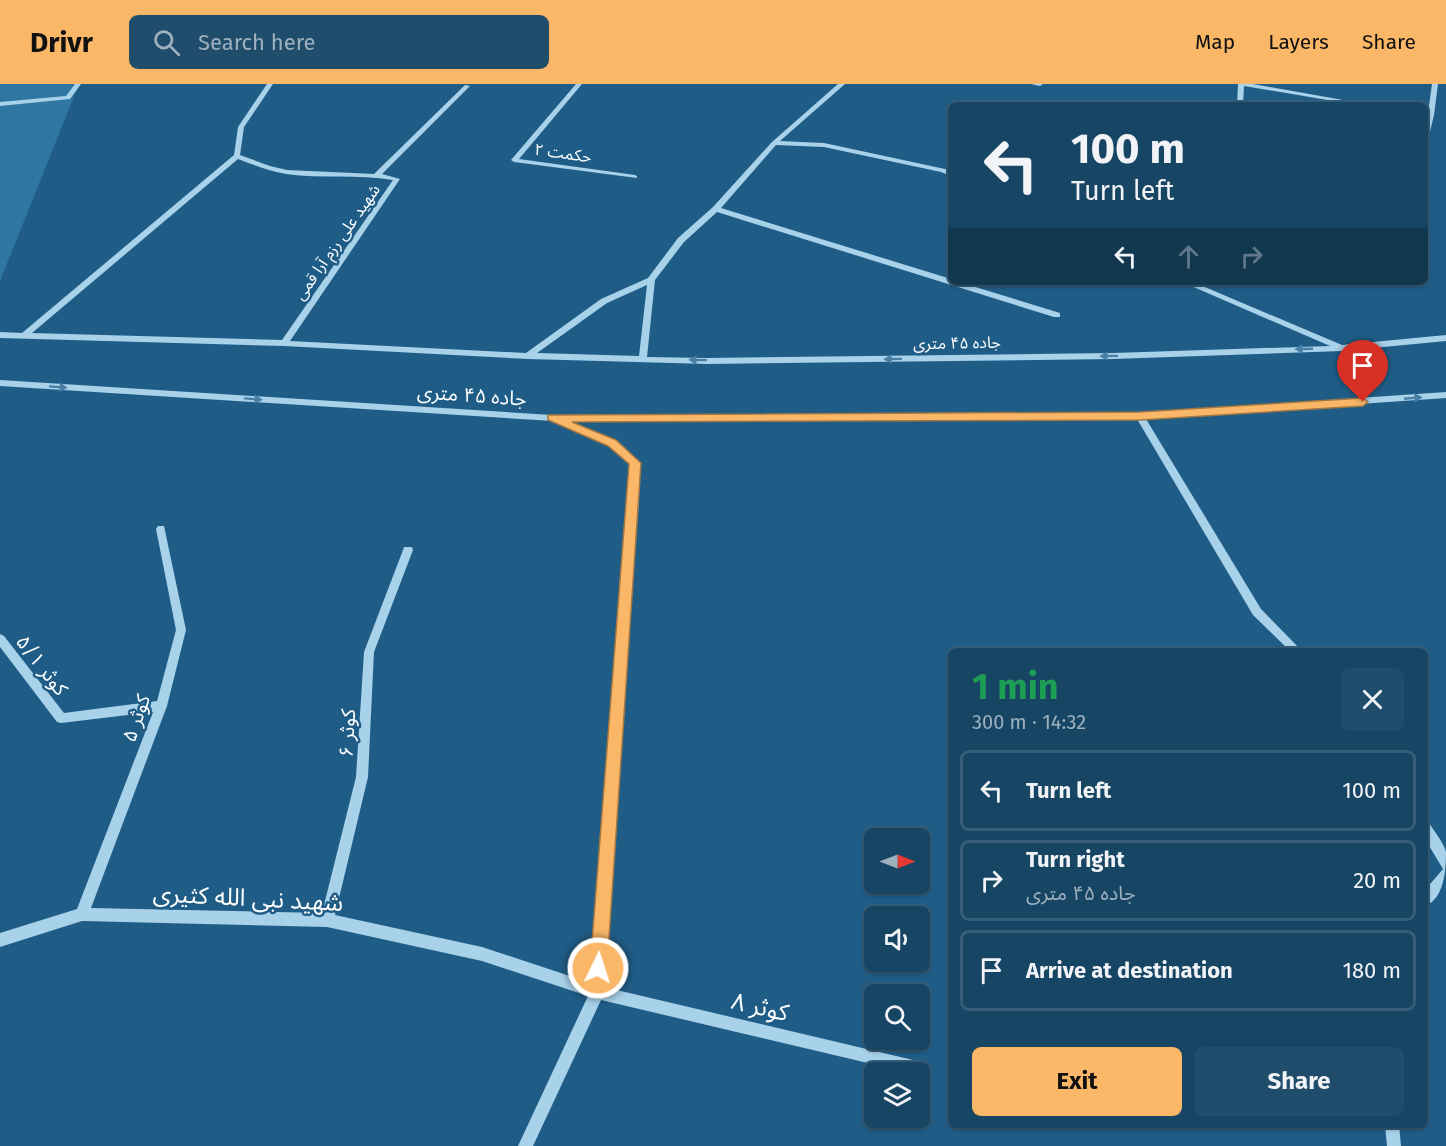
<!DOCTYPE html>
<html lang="en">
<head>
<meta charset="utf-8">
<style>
	:root { --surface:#174665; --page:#204d6b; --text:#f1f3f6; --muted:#9eb1bf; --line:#365e79; --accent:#f9b767 }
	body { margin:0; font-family:"Fira Sans","Noto Sans Arabic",sans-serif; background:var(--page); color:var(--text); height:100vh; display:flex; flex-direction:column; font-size:22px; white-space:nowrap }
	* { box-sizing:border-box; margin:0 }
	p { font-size:20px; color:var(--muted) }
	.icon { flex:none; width:33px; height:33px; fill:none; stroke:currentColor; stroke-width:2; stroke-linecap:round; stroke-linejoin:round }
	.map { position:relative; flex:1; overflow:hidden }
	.panel { position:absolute; left:948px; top:564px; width:480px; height:480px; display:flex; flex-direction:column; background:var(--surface); border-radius:9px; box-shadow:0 2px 4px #0004,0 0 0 2px var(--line) }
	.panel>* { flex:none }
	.hud { position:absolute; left:948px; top:18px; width:480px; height:183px; border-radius:9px; box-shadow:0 2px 4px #0004,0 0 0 2px var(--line); background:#174665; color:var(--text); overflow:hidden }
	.needle { width:39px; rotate:90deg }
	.buttons { position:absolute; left:864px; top:744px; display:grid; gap:12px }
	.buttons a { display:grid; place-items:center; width:66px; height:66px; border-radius:9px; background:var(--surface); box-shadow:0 2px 4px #0004,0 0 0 2px var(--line); font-size:30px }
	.pin { position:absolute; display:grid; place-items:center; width:51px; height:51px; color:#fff; margin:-62px -26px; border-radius:50% 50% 50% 0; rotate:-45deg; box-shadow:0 0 6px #0007 }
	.pin .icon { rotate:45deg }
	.me { position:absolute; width:66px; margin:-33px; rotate:4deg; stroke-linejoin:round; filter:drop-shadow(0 0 4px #0008) }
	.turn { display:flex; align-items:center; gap:21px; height:126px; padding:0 24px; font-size:27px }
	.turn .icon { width:78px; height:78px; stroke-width:2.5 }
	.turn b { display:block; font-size:42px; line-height:51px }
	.lanes { display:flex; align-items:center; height:57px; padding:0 24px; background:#0003; justify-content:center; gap:30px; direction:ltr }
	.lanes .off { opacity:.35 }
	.round { display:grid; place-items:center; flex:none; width:63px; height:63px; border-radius:9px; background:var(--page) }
	.head { display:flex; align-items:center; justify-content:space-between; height:102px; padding:0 24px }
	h1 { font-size:36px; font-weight:700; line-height:45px; color:#1e9e55 }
	.button { display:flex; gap:12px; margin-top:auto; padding:12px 24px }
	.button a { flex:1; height:69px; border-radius:9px; background:var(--accent); color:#111; font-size:24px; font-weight:700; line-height:69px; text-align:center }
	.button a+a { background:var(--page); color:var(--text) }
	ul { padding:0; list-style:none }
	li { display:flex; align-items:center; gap:18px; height:81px; margin:0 12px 9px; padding:0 12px; border:3px solid var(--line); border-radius:9px }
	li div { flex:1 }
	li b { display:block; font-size:22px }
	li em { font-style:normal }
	header { display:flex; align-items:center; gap:36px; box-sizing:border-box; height:84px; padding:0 30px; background:var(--accent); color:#111 }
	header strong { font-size:28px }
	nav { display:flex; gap:33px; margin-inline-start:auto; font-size:21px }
	.search { width:420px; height:54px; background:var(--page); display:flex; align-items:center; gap:15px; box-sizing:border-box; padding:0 21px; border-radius:9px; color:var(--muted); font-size:22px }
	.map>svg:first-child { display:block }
</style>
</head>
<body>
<header>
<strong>Drivr</strong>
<div class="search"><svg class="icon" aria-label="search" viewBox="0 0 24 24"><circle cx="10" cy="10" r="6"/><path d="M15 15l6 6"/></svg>Search here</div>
<nav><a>Map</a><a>Layers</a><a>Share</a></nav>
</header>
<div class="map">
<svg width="1446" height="1062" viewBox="0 0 1446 1062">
	<rect width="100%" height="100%" fill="#1f5d87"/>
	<path fill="#2f76a3" d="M0 0H79L0 197Z"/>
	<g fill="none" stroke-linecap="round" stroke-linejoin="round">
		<g fill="#a8d1ea" fill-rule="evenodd">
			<path d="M75 0H81L70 15 0 22V18L66 12Z"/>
			<path d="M267 0H273L244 43 240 71 270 82 287 86 374 90 465 1 470 2 382 90 400 95 290 257 526 269 601 215 648 194 678 154 713 123 772 58 838 0H845L780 57 824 59 945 85 951 87V92L941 88 824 63 776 61 721 124 951 195V198H959L1060 229V233H1054L717 128 684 158 655 196 647 273 707 274 1113 269 1330 262 1182 198H1193L1342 261 1446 251V257L1342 267 1113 275 707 280 528 275 284 262 0 254V248L22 249 234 71 238 43ZM238 75C254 81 269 87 286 90 322 95 357 90 393 96L282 256 32 249ZM647 201 639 272 537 269 607 219Z"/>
			<path d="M576 0H582L519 75 635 91 637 92V94L514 78 511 76Z"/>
			<path d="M1031 0H1043L1040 2Z"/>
			<path d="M1238 0H1253L1371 21H1357L1244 2 1243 21H1237Z"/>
			<path d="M1432 0H1438L1434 31 1428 56 1425 58V43L1427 33H1425V29H1428Z"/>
			<path d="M0 296 552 331 1140 329 1446 308V314L1146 335 1261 525 1302 567H1290L1253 531 1137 335 569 337 615 357 640 379 639 415 604 903 913 976 918 978 920 983 917 988H906L601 916 533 1062H518L588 912 482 877 327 843 82 837 0 863V849L77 825 153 628 61 639 57 638 0 563V550L4 552 64 629 157 617 176 546 156 445 158 442H164L186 546 167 622 91 824 322 829 356 693 364 568 403 466 404 463H412L413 466 374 568 368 693 335 831 482 863 591 899 629 415 630 380 609 361 553 337 0 302Z"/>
			<path d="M1425 737 1429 739C1434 747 1444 759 1446 768 1446 787 1444 815 1425 822V806L1443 785 1425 755Z"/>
			<path d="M1385 1041H1399L1401 1062H1387Z"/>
		</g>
	</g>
	<defs><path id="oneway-solid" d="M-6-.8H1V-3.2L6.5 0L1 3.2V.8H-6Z" transform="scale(1.5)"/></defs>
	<g fill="#4880a5">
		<use href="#oneway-solid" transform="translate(1304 265) rotate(178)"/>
		<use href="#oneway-solid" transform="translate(1109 272) rotate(179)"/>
		<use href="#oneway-solid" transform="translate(893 275) rotate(179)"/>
		<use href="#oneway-solid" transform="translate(698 276) rotate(-179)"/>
		<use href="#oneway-solid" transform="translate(58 303) rotate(4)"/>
		<use href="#oneway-solid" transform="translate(1413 314) rotate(-5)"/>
		<use href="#oneway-solid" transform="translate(253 315) rotate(4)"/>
	</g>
	<path fill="#f9b767" stroke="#a27743" stroke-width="1.5" d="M1363 314 1368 318 1363 322 1140 336 572 338 616 356 641 379 607 884 605 891 598 893 592 891 590 884 629 380 608 362 548 336V331L1140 328Z"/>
	<g text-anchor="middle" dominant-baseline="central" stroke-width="5" stroke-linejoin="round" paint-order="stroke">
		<g font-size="16" fill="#fff" stroke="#1f5d87">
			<text transform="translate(563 69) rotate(8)">حکمت ۲</text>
			<text transform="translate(337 158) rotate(-55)">شهید علی رزم آرا قمی</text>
			<text transform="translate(957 259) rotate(-1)">جاده ۴۵ متری</text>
		</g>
		<g font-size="20" fill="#fff" stroke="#1f5d87">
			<text transform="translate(472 311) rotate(4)">جاده ۴۵ متری</text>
			<text transform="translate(42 581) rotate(52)">کوثر ۵/۱</text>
			<text transform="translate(136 634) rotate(-71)">کوثر ۵</text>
			<text transform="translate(347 649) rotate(-87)">کوثر ۶</text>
		</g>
		<g font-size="24" fill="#fff" stroke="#1f5d87">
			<text transform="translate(248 814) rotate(3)">شهید نبی الله کثیری</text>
			<text transform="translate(760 923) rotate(13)">کوثر ۸</text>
		</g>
	</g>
</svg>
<div class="buttons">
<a><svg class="needle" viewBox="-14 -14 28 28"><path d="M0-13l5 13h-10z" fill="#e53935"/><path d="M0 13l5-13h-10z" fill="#9eb1bf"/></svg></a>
<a><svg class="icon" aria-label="sound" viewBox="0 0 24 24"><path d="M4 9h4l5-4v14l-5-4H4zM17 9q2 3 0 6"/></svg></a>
<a><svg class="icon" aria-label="search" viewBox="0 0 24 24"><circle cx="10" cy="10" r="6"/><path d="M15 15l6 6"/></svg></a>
<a><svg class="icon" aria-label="layers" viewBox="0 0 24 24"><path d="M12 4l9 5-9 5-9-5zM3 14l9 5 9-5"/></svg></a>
</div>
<div class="pin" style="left:1363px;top:318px;background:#d93025"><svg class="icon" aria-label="arrive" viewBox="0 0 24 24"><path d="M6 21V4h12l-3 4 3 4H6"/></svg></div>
<svg class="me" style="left:598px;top:884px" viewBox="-20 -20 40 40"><circle r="17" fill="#f9b767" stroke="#fff" stroke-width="3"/><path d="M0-11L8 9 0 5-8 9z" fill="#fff"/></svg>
<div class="hud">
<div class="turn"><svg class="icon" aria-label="left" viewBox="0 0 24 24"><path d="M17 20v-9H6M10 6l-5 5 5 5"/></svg><div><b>100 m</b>Turn left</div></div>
<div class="lanes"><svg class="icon" aria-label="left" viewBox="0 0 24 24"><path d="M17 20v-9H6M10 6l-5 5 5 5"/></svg><svg class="icon off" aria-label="ahead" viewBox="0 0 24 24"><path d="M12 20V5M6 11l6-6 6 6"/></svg><svg class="icon off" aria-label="right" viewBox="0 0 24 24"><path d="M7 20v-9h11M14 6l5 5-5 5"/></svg></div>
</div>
<section class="panel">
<div class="head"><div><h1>1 min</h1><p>300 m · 14:32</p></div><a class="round"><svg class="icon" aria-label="close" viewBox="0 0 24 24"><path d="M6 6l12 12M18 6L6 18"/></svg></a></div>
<ul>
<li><svg class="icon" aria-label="left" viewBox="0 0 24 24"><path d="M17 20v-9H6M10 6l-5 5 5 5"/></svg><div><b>Turn left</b></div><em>100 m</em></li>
<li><svg class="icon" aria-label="right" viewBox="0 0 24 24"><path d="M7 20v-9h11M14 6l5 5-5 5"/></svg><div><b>Turn right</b><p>جاده ۴۵ متری</p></div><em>20 m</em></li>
<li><svg class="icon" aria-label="arrive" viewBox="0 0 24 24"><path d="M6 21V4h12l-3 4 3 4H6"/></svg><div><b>Arrive at destination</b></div><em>180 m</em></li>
</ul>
<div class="button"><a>Exit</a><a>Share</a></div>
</section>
</div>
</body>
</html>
